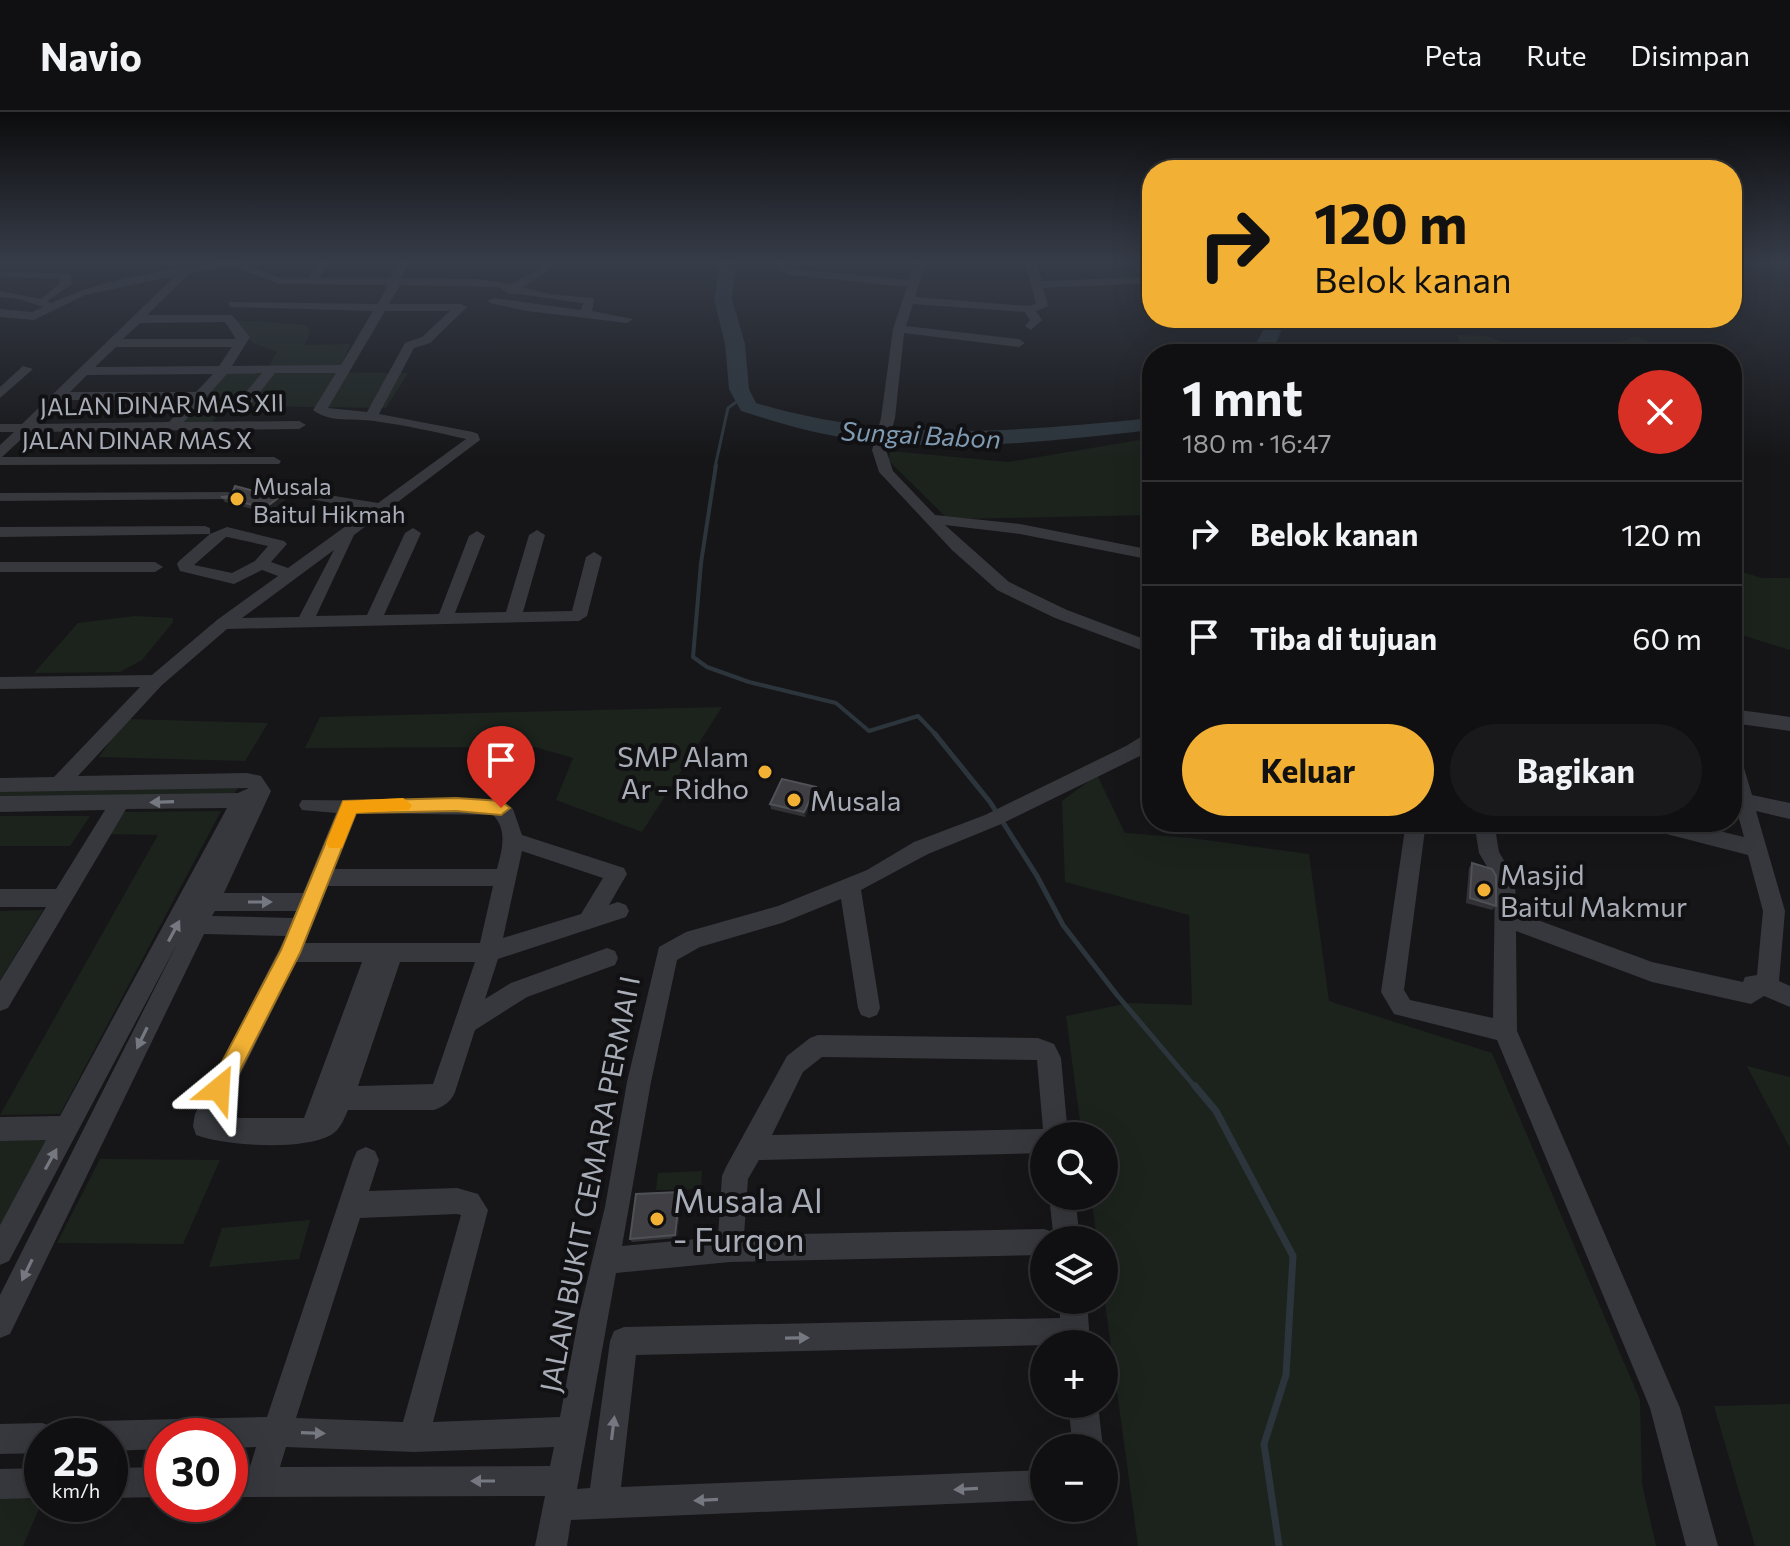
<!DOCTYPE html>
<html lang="id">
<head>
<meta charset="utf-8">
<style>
	:root { --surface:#101012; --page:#19191b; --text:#f1f3f6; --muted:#9c9d9f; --line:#303032; --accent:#f2b134 }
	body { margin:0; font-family:Commissioner,sans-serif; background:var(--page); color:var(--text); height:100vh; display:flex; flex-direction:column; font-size:30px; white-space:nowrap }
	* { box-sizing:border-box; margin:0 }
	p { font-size:26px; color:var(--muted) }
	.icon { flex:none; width:44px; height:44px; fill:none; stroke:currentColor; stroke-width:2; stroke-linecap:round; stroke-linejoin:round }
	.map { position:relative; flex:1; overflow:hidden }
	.drawer { position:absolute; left:1142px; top:232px; width:600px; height:488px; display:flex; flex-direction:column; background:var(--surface); border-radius:32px; box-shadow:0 8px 32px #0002,0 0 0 2px var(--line) }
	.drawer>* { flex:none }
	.hud { position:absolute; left:1142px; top:48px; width:600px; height:168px; border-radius:32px; box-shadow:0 8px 32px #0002,0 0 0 2px var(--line); background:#f2b134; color:#111; overflow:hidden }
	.buttons { position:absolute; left:1030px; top:1010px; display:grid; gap:16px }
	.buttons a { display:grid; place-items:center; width:88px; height:88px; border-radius:50%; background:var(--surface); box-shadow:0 8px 32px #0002,0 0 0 2px var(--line); font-size:40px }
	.speed { position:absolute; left:24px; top:1306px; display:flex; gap:16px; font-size:40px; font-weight:700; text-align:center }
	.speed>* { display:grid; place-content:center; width:104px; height:104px; border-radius:50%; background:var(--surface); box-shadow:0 8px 32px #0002,0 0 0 2px var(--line); line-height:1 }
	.speed small { font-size:20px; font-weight:400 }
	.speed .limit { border:12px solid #d22; background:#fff; color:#111 }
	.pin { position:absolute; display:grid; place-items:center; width:68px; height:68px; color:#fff; margin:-82px -34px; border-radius:50% 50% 50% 0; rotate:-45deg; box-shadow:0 0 8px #0007 }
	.pin .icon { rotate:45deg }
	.me { position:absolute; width:88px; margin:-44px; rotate:27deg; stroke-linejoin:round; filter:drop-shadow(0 0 6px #0008) }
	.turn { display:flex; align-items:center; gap:28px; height:168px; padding:0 40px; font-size:36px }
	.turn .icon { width:104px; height:104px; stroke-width:2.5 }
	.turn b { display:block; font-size:56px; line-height:68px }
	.round { display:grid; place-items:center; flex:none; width:84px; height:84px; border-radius:42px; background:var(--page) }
	.head { display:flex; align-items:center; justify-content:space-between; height:136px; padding:0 40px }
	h1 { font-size:48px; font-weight:700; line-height:60px }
	.cta { display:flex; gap:16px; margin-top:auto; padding:16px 40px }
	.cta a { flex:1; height:92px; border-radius:48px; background:var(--accent); color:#111; font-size:32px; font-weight:700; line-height:92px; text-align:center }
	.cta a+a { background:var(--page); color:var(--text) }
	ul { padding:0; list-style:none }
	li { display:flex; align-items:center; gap:24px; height:104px; padding:0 40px; border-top:2px solid var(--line) }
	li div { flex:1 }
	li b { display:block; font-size:30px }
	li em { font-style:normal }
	header { display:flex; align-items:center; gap:48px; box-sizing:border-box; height:112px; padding:0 40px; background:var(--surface); border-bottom:2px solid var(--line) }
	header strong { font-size:38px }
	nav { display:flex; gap:44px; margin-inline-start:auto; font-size:28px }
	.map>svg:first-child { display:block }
</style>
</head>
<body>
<header>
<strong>Navio</strong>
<nav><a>Peta</a><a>Rute</a><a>Disimpan</a></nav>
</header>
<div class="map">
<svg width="1790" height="1434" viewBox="0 0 1790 1434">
	<rect width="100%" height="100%" fill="#161618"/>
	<g fill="#1c231d">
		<path d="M235 208 306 213 310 220 305 233 350 232 341 254H269L277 240 251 230Z"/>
		<path d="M1457 223 1486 224 1533 242H1497L1459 230Z"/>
		<path d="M1635 224 1682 242H1587Z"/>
		<path d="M229 259 408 261 386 296 226 294 211 311H183Z"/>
		<path d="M1152 326V403L948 407 888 348 890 339 1008 350Z"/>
		<path d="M1732 457 1762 466H1790V538L1732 520Z"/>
		<path d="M135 504 173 506V510L142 548 120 560 34 561 78 511Z"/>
		<path d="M722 595 642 720 556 688 573 646 535 635 305 636 320 605Z"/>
		<path d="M126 607 268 611 245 649 99 645Z"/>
		<path d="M1097 663 1125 721 1191 726 1309 742 1329 889 1492 941 1640 1288 1642 1372 1656 1434H1138L1104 1183V1128H1097L1091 1084H1104V1024H1082L1066 904 1129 891 1192 893 1189 803 1065 770 1062 689Z"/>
		<path d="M238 676 233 683 0 684V677Z"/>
		<path d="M221 699 60 1002 0 1003 158 723 109 722 122 700Z"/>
		<path d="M0 704H90L70 734H0Z"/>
		<path d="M43 798 0 868V799Z"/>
		<path d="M1747 954 1790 965V1036Z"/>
		<path d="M0 1025 48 1026 0 1113Z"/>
		<path d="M100 1047 220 1048 183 1132 57 1131Z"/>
		<path d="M702 1059 701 1077 656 1078 658 1061Z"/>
		<path d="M310 1108 299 1147 209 1155 222 1116Z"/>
		<path d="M1790 1292V1434H1755L1714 1294Z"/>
		<path d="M4 1384 42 1389 23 1434H0V1387Z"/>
	</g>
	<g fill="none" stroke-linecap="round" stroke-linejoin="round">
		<path stroke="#2c353c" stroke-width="3" d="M715 355 728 296 743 285"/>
		<path stroke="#2c353c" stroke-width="4" d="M716 353 701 451 693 545 707 555 749 570 836 591 869 619 918 604 937 624"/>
		<path stroke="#2c353c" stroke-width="5" d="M935 622 990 690 1037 764 1063 813 1117 883 1196 976"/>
		<path stroke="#2c353c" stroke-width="7" d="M1195 974 1216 999 1293 1144 1286 1263 1264 1332 1279 1434"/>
		<g fill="#2c353c" fill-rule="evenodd">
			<path d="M720 148H737L732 187 745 232 749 277 756 291C890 331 1015 320 1152 306V318C1051 329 948 342 847 326 811 321 776 310 741 299L729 277 725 232 714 187Z"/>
			<path d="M1269 206H1287L1271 242H1251Z"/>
		</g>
		<g fill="#37383d" fill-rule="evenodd">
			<path d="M320 148H330L319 166H390L400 148H411L401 166 475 167 512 172 549 151 553 152V156L523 175 549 182 594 186 592 199 633 207 627 211 527 199 490 191 488 189 494 186 581 198 583 191C569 190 516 180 509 182L499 175 400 173 389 192H461L467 195 430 231 414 236 379 302 473 320 478 322 480 328 354 423 316 504 367 503 405 421 413 416 421 421 384 503 439 502 469 424 477 419 485 424 455 501 506 500 529 423 537 418 545 423 523 500 572 499 586 445 594 440 602 445 587 504 579 509 227 517 162 573 78 664 247 661 261 664 271 679 224 781H303L336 701 302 698 299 693 302 688 504 690 513 697 522 723 624 756 627 762 609 793 618 790 626 793 629 799 626 805 498 847 485 887 511 871 607 836 615 839 618 846 615 853 527 885 475 918 455 980C451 990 444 994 434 998H348C344 1007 340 1018 331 1023 302 1039 225 1034 196 1023L193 1014 195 1002 286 824 204 822 10 1222 0 1226V1183L178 830 9 1149 0 1153V1113L46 1028 0 1029V1005L60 1004 227 696 126 697 8 896 0 899V869L46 795H0V777H56L105 698 0 700V684L238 681 249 676 0 680V666L54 665 140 575 0 577V565L152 563 217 508 278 464 262 458 234 472 180 459 177 452 179 449 210 422 0 425V415L205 414 210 416V422L227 415 284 429 287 432 271 450 288 456 368 398 279 381V375L378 391 466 327C436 320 404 313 374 309 354 306 329 311 313 298L336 261H275L246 298H236V292L262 261 227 262 184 310 299 309 306 313 299 317 29 320 2 345H274L281 349 279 352 0 353V333L14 320H0V312H22L175 164 85 183 34 208 0 205V197L32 200 43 195 19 187 0 185V179L41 187 60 171V167L0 165V159L70 162 72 172 47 189 52 191C105 165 166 159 225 149L240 150 280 166H308ZM225 155H235L279 172 388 173 378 192 229 190V194L233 195 373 199 341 253 232 254 250 225 232 203H147L190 161ZM385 199H450L422 225 405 231 367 300 328 296ZM225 210 236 227H123L140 211ZM116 235H232L219 254 95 255ZM213 262 196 280H70L87 263ZM62 288H189L169 310 38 312ZM226 425H227L268 434 255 449 232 461 194 453ZM334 438 299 505 242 506ZM356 701 493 703C508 718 502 738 497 757H334ZM522 739 603 766 581 802 503 826ZM328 774H493L480 831H305ZM215 799H296L293 806 212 804ZM296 850H362L304 1006H219ZM400 850H475L433 972 358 974Z"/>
			<path d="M777 148H787L788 154 793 157 909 168 916 148H926L915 185 1029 194 1036 192 1025 148H1035L1042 169 1152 165V171L1043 176 1048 194 1036 199 1042 208 1031 218 1025 214 1030 208 1025 200 913 192 906 214 1019 227 1025 231 1019 235 904 221 895 306 886 338 893 359 935 403 1020 412 1152 438V448L1020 422 945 413 1009 470 1067 498 1152 530V542L1055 506 997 478 952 438 879 360 872 338 881 306 893 217 907 175 791 163 779 158Z"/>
			<path d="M23 254 33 257 0 286V275Z"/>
			<path d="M227 380 232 381V387L0 389V381Z"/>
			<path d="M0 450H155L163 455 155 460H0Z"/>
			<path d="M1732 597 1790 605V619L1732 611Z"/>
			<path d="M1152 618V635L1140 644 999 713 928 742 861 778 880 896 877 903 869 906 861 903 858 896 841 787 782 811 700 835 677 848 651 970 622 1134 718 1125 722 1064 726 1055 787 944 810 926 818 923 1038 926 1054 932 1061 946 1068 1024H1044V1041L759 1048 748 1067 744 1123 1044 1117 1053 1120 1049 1084H1075L1080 1128H1044V1143L730 1150 616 1161 577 1377 590 1376 610 1229 614 1219 624 1215 1060 1206 1059 1188H1087L1090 1232 636 1243 621 1375 1044 1358V1388L571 1408 567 1434H535L545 1384 230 1385V1355H250L256 1335 230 1336V1324H162V1337L110 1339V1324H80L84 1313 95 1309 267 1305 353 1048 357 1039 366 1035 375 1039 379 1048 369 1079 457 1076 478 1082 488 1098 433 1310 560 1305 579 1203 605 1095 627 970 659 835 686 820 778 794 867 758 914 730 985 703 1126 634ZM822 945 1037 948 1043 1017 772 1023 803 960ZM457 1102 461 1103 403 1310 296 1306 360 1106ZM286 1335 414 1340 554 1335 550 1354 280 1355Z"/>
			<path d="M1732 639 1741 646 1752 683 1790 691V707L1756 699 1785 799 1779 869 1790 874V895L1764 884 1751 892 1652 870 1516 819 1517 919 1680 1296 1718 1434H1686L1650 1296 1497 928 1394 902 1381 880 1406 710H1426L1404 878 1410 888 1493 906 1495 768 1479 741 1474 710H1494L1499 740 1515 767 1516 800 1652 850 1743 870 1745 865 1757 863 1763 799 1748 743 1651 718 1644 716 1641 710H1682L1744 725 1732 681Z"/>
			<path d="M1068 1292H1098L1103 1336H1073Z"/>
			<path d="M42 1311 53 1315 56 1324H42V1341L0 1342V1312Z"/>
			<path d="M162 1355V1385L110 1386V1356Z"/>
			<path d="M42 1356V1386L0 1387V1357Z"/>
		</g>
	</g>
	<g fill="#323236">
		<path d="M258 380 282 383 285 388 268 401 225 390 221 385Z"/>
		<path d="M816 680 805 705 771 697 770 692Z"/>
		<path d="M1472 751 1496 794 1492 798 1466 791 1469 756Z"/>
		<path d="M680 1080 681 1084 677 1126 632 1130 630 1127Z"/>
	</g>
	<g fill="#212124">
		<path d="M282 383 285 388 268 401 265 396Z"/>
		<path d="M816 675V680L805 705 804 700Z"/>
		<path d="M680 1080 681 1084 677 1126 675 1123Z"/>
	</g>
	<g fill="#3f3f44" stroke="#4f5156" stroke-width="2">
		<path d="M235 374 258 380 261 378 282 383 265 396 221 385 231 384Z"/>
		<path d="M782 667 816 675 804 700 770 692Z"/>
		<path d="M1472 751 1492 757 1496 764V794L1470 786Z"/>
		<path d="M680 1080 675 1123 630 1127 636 1082Z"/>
	</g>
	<defs><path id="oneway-solid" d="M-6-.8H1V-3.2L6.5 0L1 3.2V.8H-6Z" transform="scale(2)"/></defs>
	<g fill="#757881">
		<use href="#oneway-solid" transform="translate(162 690) rotate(178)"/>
		<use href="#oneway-solid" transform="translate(260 790)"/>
		<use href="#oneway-solid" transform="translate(174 819) rotate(-62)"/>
		<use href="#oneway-solid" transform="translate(142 926) rotate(116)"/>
		<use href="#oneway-solid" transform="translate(51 1047) rotate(-61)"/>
		<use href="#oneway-solid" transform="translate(27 1158) rotate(116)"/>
		<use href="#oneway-solid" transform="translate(797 1226) rotate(-1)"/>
		<use href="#oneway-solid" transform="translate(613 1316) rotate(-83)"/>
		<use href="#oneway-solid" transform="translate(313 1321) rotate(2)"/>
		<use href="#oneway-solid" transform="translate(483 1369) rotate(180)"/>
		<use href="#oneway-solid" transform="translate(966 1377) rotate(177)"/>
		<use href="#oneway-solid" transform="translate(706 1388) rotate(177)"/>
	</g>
	<linearGradient id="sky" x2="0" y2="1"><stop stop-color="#0c0c0d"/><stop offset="0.43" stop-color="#363c48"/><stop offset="1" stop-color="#363c48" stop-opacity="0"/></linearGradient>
	<rect width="1790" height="348" fill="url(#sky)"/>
	<path fill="#f2b134" stroke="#9d7322" stroke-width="2" d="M456 686 501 689 510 696 501 703 456 699 356 701 300 841 227 984 219 987 212 984 208 977 212 969 281 838 343 689Z"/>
	<path fill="#f59e0b" d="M403 686 412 693 409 698 356 701 342 736H329L326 731 343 689Z"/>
	<g fill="#f2b134" stroke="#111113" stroke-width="3">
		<circle cx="237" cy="387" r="8"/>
		<circle cx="765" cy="660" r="8"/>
		<circle cx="794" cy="688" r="8"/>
		<circle cx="1484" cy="778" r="8"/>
		<circle cx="657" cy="1107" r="8"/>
	</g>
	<g text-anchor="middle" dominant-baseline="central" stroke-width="8" stroke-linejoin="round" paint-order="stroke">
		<g font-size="24" fill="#a8adb8" stroke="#111113">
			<text transform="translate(162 292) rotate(-1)">JALAN DINAR MAS XII</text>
			<text x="137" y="327">JALAN DINAR MAS X</text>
		</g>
		<g font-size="24" fill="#a8adb8" stroke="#111113" text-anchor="start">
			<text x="253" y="373">Musala<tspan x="253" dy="28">Baitul Hikmah</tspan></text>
		</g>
		<g font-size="26" font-style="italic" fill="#7f9bb3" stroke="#111113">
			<text transform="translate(921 322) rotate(3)">Sungai Babon</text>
		</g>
		<g font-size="28" fill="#a8adb8" stroke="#111113" text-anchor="start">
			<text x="749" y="644" text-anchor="end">SMP Alam<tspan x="749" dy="32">Ar - Ridho</tspan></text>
			<text x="810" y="688">Musala</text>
			<text x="1500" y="762">Masjid<tspan x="1500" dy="32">Baitul Makmur</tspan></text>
		</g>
		<g font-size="28" fill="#a8adb8" stroke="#111113">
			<text transform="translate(589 1072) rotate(-79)">JALAN BUKIT CEMARA PERMAI I</text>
		</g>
		<g font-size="34" fill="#a8adb8" stroke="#111113" text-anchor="start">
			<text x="673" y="1087">Musala Al<tspan x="673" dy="39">- Furqon</tspan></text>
		</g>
	</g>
</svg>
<div class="buttons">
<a><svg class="icon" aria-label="search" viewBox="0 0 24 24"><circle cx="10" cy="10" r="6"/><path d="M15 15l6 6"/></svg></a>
<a><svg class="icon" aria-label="layers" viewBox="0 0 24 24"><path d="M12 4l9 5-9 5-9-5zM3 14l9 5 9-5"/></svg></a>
<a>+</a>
<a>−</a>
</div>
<div class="speed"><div>25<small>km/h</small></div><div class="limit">30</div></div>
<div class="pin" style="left:501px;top:696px;background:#d93025"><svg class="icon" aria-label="arrive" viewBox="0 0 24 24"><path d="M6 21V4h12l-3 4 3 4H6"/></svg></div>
<svg class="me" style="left:219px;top:977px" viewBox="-20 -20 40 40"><path d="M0-17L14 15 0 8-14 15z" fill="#f2b134" stroke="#fff" stroke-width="4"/></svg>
<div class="hud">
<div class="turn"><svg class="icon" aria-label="right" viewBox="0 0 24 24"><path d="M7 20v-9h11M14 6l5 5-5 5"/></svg><div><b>120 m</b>Belok kanan</div></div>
</div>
<section class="drawer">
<div class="head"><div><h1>1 mnt</h1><p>180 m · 16:47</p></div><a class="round" style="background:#d93025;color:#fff"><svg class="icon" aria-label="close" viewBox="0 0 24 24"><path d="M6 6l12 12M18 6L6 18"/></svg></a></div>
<ul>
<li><svg class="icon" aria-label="right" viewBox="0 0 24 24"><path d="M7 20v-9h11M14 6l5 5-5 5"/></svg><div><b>Belok kanan</b></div><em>120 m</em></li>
<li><svg class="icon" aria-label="arrive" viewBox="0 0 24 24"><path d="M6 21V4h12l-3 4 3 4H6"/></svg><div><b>Tiba di tujuan</b></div><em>60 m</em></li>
</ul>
<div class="cta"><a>Keluar</a><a>Bagikan</a></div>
</section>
</div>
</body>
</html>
